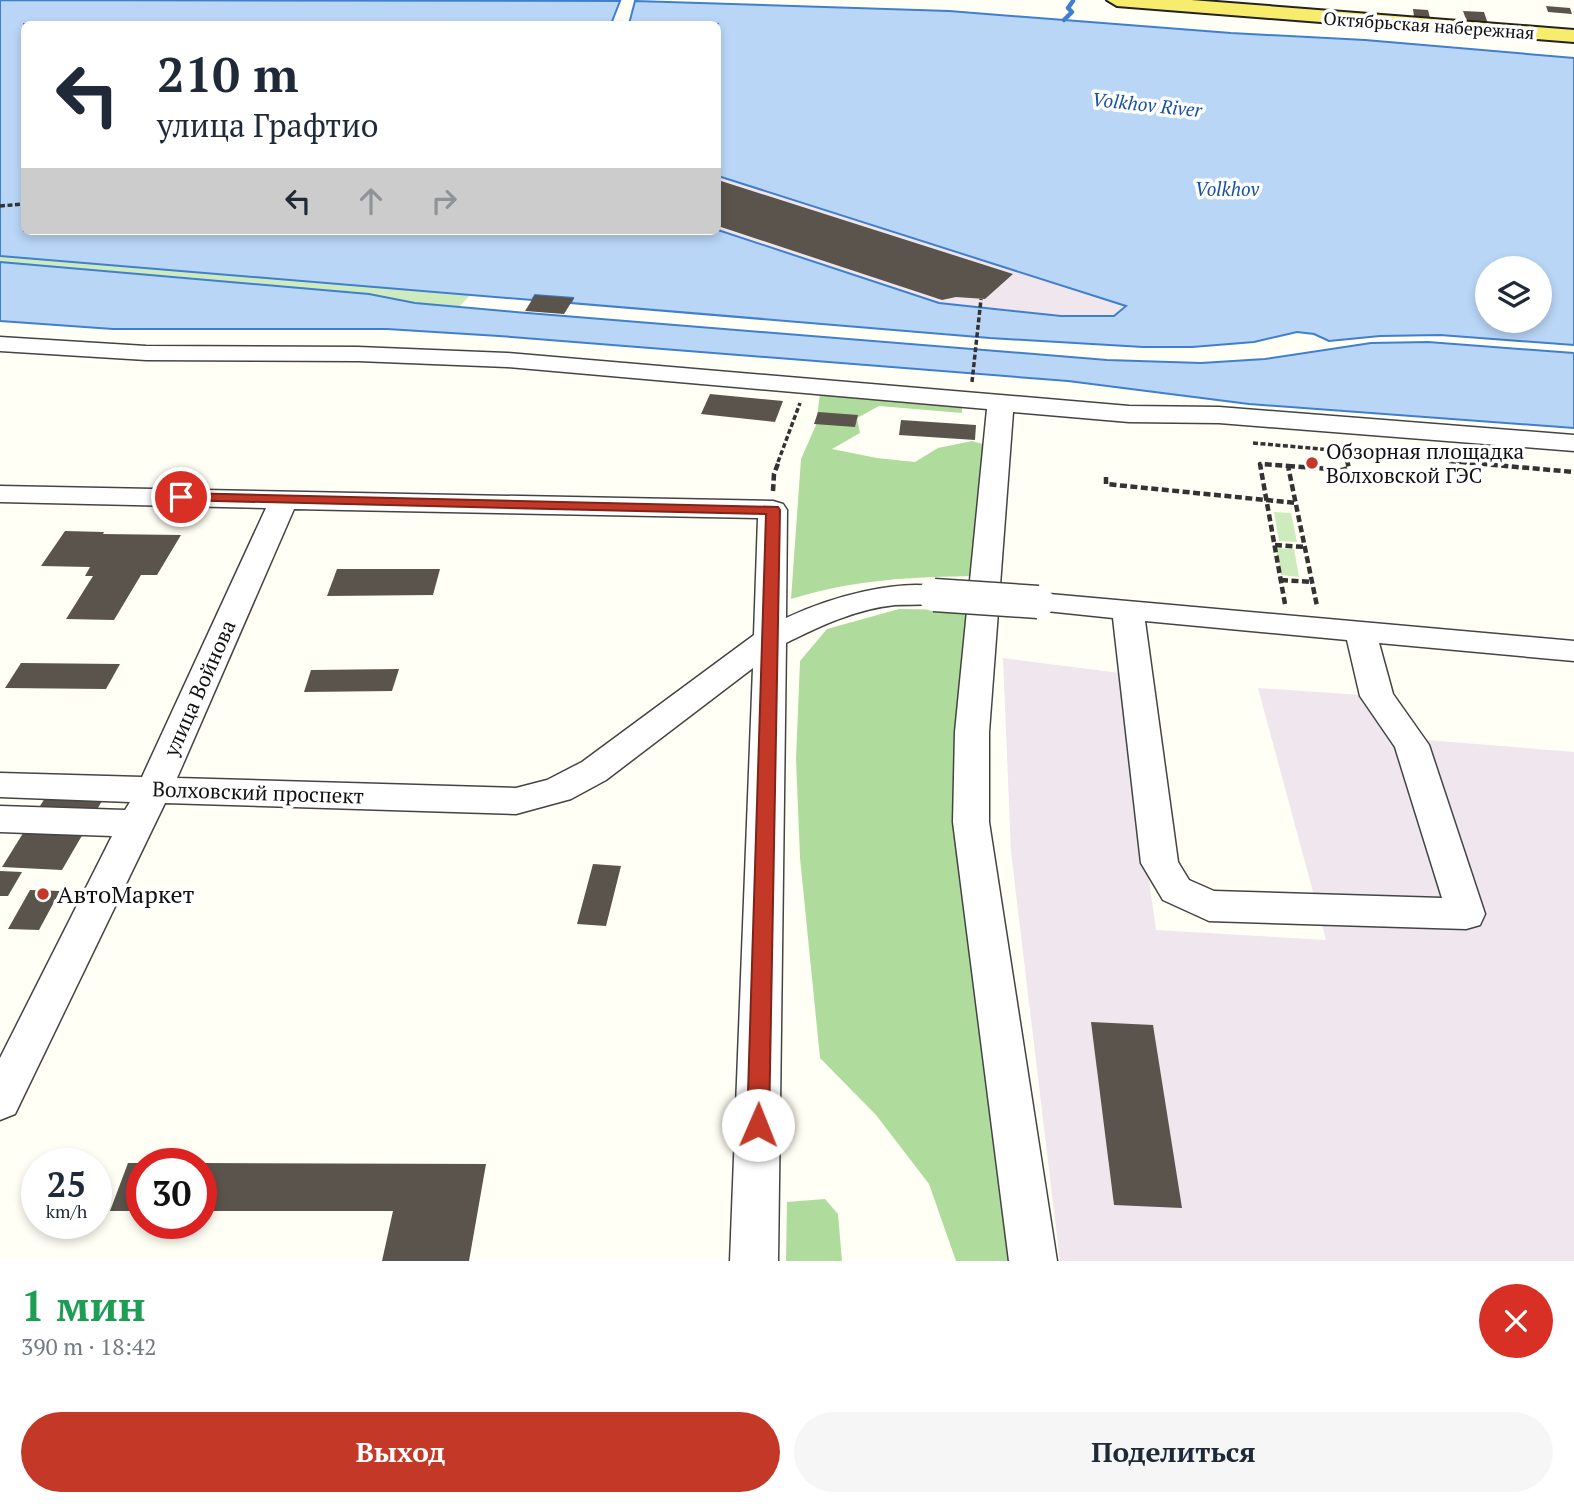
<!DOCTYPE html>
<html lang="ru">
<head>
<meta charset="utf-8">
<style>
	:root { --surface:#fff; --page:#f6f6f7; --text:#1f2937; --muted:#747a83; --accent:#c33827 }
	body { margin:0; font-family:"PT Serif",serif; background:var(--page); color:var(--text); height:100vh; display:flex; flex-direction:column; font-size:26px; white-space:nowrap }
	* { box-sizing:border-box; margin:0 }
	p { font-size:23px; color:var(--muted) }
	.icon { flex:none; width:38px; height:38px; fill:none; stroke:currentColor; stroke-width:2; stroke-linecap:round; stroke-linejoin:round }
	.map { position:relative; height:1261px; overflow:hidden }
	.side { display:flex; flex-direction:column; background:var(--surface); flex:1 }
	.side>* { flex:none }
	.guide { position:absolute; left:21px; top:21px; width:700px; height:214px; border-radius:10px; box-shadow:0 4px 10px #0003; background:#fff; color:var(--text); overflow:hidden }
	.fabs { position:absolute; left:1475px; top:256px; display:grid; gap:14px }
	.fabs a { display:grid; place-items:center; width:77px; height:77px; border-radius:50%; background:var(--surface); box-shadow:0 4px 10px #0003; font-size:35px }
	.speed { position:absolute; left:21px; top:1148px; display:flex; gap:14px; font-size:35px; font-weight:700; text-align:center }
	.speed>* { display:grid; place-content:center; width:91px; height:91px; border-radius:50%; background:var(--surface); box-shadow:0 4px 10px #0003; line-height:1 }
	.speed small { font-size:18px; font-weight:400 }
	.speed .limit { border:10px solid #d22; background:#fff; color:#111 }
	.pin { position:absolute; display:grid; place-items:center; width:60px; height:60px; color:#fff; margin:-30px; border:4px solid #fff; border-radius:50%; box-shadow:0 2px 7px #0007 }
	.me { position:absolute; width:77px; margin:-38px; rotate:1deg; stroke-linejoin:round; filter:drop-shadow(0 0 5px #0008) }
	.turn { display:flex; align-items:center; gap:24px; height:147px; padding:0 21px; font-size:32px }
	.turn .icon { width:91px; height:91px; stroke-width:2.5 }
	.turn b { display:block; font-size:49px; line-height:60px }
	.lanes { display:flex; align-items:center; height:66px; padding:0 21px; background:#0003; justify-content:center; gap:35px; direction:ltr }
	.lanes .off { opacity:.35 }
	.round { display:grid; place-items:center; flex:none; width:74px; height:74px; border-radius:37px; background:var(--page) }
	.summary { display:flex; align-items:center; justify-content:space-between; height:119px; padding:0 21px }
	h1 { font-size:42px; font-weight:700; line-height:52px; color:#1e9e55 }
	.cta { display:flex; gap:14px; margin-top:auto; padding:14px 21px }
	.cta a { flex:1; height:80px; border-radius:42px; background:var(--accent); color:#fff; font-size:28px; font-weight:700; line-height:80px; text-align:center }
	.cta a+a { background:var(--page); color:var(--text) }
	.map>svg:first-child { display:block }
</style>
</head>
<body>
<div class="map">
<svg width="1574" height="1261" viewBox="0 0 1574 1261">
	<rect width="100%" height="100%" fill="#fffff5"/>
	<g fill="#efe6ee">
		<path d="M718 176 1126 306 1114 316H1061L939 303 718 230Z"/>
		<path d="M1003 658 1120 673 1156 930 1326 940 1258 688 1390 697 1427 740 1574 752V1261H1060L1011 852Z"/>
	</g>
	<g fill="#ceebbd">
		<path d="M0 256 470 295 459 307 0 262Z"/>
		<path d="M1274 512 1291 513 1297 542 1279 541Z"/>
		<path d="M1276 548 1294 549 1299 577 1281 575Z"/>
	</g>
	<g fill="#afdc9c">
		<path d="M820 393 962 403V413L879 406 857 418 860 433 832 449 877 458 915 462 938 448 972 441 986 445 978 576C910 577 857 579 791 599L801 459 816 425Z"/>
		<path d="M899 609 967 610 1019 1261H956L929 1184 876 1115 820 1058 800 858 796 759 800 661 827 629Z"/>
		<path d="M825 1199 838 1214 842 1261H786L787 1202Z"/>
	</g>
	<g fill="#b9d6f7" stroke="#407fce" stroke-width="2" fill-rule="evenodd">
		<path d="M0 0 620 1 611 24H24V231L718 230 939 303 1061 316H1114L1126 306 718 176V24H629L635 1 949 11 1231 33 1365 40 1574 58V345L1440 335 1380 336 1329 341 1314 334 1297 332 1254 342 1192 347H1143L990 338 571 303 573 298 535 295 532 300 0 256ZM1488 268H1540V320H1488Z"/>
		<path d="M0 262 369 294 415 303 515 312 1107 360 1201 363 1265 359 1371 343 1428 342 1574 353V428L1249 404 1068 381 499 336 387 329H113L0 321Z"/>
	</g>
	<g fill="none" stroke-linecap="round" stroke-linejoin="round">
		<path stroke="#407fce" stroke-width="4.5" d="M1064 20 1072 12 1068 8 1073 1"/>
	</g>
	<g fill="#5a544d">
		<path d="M1546 6 1570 8 1572 14 1548 12Z"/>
		<path d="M1413 9 1428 10 1430 18 1414 17Z"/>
		<path d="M1463 11 1484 12 1488 24 1467 22Z"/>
		<path d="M718 180 1013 274 985 299 956 297 942 300 718 226Z"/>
		<path d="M535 295 574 298 564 314 525 311Z"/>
		<path d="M710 394 783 401 775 422 701 414Z"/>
		<path d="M818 412 858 415 855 427 814 424Z"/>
		<path d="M901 420 976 425 975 440 899 435Z"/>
		<path d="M65 531 104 532 103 534 181 535 157 575H141L114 620 66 619 93 576H85L90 567 41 566Z"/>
		<path d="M337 569H440L433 595 327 596Z"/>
		<path d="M21 663 120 664 106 689 5 688Z"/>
		<path d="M399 669 392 691 304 692 311 670Z"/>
		<path d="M45 798 102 801 62 870 2 867Z"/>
		<path d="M593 864 621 866 606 926 577 924Z"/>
		<path d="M0 871 22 872 8 896H0Z"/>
		<path d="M30 890 60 891 39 930 8 929Z"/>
		<path d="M1091 1022 1153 1025 1182 1208 1114 1205Z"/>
		<path d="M128 1163H142V1211H110Z"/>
		<path d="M201 1163 486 1164 469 1261H382L393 1211H201Z"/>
	</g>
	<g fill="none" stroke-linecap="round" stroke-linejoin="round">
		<defs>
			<g id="minor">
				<path d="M0 337 146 346 358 347 507 353 1129 406 1219 407 1574 435V451L1219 423 1129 422 1013 412 989 732V822L1057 1261H1009L953 822 955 732 987 409 507 367 358 361 146 360 0 351Z"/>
				<path d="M0 486 773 501 783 504 787 510 786 618C828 598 899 577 945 588L949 595 945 602C928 606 912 604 895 605 856 609 820 626 786 643L778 1261H730L753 668 606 780 571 799 516 814 165 803 15 1114 0 1120V1058L112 836 0 832V806L125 810 130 802 0 797V773L142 777 266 508 0 502ZM294 509 758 518 754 635 582 762 547 780 516 788 177 778Z"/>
				<path d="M1038 593 1574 641V661L1379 643 1393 694 1429 745 1485 914 1480 925 1466 929 1209 921 1163 900 1141 863 1113 618 1027 609 1023 602 1027 595ZM1145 621 1347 640 1360 696 1395 747 1442 898 1214 891 1189 880 1178 862Z"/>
			</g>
			<path id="major" d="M1107 0H1191L1574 30V42L1117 6Z"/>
		</defs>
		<use href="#minor" stroke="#444" stroke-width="3"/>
		<use href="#major" stroke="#222" stroke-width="4"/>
		<g stroke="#333" stroke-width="3.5" stroke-dasharray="5 2.5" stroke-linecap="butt">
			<path d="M0 206 24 204"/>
			<path d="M972 382 981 299"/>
			<path d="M1253 443 1468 462"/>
			<path d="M1344 451 1347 462"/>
			<path d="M778 462 800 403"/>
		</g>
		<g stroke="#333" stroke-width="4.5" stroke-dasharray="7 3.5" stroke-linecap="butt">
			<path d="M1449 461 1574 472"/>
			<path d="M1288 466 1342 470 1349 468 1347 461"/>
			<path d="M1106 477V484L1296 503"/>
			<path d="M773 491 774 474 779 461"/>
			<path d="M1275 545 1305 547"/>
			<path d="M1281 580 1312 582"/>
			<path d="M1285 604 1260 464 1288 466 1317 606"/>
		</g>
		<use href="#minor" fill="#fff" fill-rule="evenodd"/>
		<use href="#major" fill="#f8ec6c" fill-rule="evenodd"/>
		<defs>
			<path id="minor-bridge" d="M934 595 1038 602"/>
		</defs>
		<use href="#minor-bridge" stroke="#444" stroke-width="35" stroke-linecap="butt"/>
		<use href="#minor-bridge" stroke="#fff" stroke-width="32"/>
	</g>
	<path fill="#c33827" stroke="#7f2419" stroke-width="2" d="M181 493 778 507 780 510 769 1125 766 1132 758 1135 750 1132 747 1125 766 514 176 500 173 497Z"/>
	<g fill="#c33827" stroke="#fff" stroke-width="2.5">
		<circle cx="1312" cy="463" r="7"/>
		<circle cx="43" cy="894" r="7"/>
	</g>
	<g text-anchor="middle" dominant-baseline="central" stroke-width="7" stroke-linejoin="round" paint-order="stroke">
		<g font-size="18" fill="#111" stroke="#fff">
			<text transform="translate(1429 25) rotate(4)">Октябрьская набережная</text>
		</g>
		<g font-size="19" font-style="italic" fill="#1851a5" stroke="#fff">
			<text transform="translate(1147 104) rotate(6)">Volkhov River</text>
			<text x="1227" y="188">Volkhov</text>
		</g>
		<g font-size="21" fill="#111" stroke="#fff" text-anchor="start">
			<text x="1326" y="451">Обзорная площадка<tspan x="1326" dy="24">Волховской ГЭС</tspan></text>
		</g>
		<g font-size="21" fill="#111" stroke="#fff">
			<text transform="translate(199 688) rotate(-66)">улица Войнова</text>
			<text transform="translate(258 792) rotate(2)">Волховский проспект</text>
		</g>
		<g font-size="24" fill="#111" stroke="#fff" text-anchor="start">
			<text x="57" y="894">АвтоМаркет</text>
		</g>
	</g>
</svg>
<div class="fabs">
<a><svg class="icon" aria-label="layers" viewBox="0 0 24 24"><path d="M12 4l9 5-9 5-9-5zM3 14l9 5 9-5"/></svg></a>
</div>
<div class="speed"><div>25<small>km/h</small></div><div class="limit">30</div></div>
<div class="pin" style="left:181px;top:497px;background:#d93025"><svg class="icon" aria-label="arrive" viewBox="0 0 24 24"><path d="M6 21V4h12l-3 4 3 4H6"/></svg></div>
<svg class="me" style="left:758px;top:1125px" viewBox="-20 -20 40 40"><circle r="19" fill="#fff"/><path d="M0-13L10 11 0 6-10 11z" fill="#c33827"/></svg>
<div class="guide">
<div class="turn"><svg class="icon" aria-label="left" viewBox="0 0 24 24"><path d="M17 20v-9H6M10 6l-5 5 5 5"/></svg><div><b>210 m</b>улица Графтио</div></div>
<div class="lanes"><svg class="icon" aria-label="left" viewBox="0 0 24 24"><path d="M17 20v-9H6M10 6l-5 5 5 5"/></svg><svg class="icon off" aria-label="ahead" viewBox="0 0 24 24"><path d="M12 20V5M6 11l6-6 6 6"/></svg><svg class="icon off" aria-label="right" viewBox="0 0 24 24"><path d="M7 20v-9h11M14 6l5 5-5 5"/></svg></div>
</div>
</div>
<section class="side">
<div class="summary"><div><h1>1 мин</h1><p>390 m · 18:42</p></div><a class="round" style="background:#d93025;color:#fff"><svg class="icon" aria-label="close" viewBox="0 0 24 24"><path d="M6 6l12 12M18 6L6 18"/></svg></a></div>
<div class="cta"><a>Выход</a><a>Поделиться</a></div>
</section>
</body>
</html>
